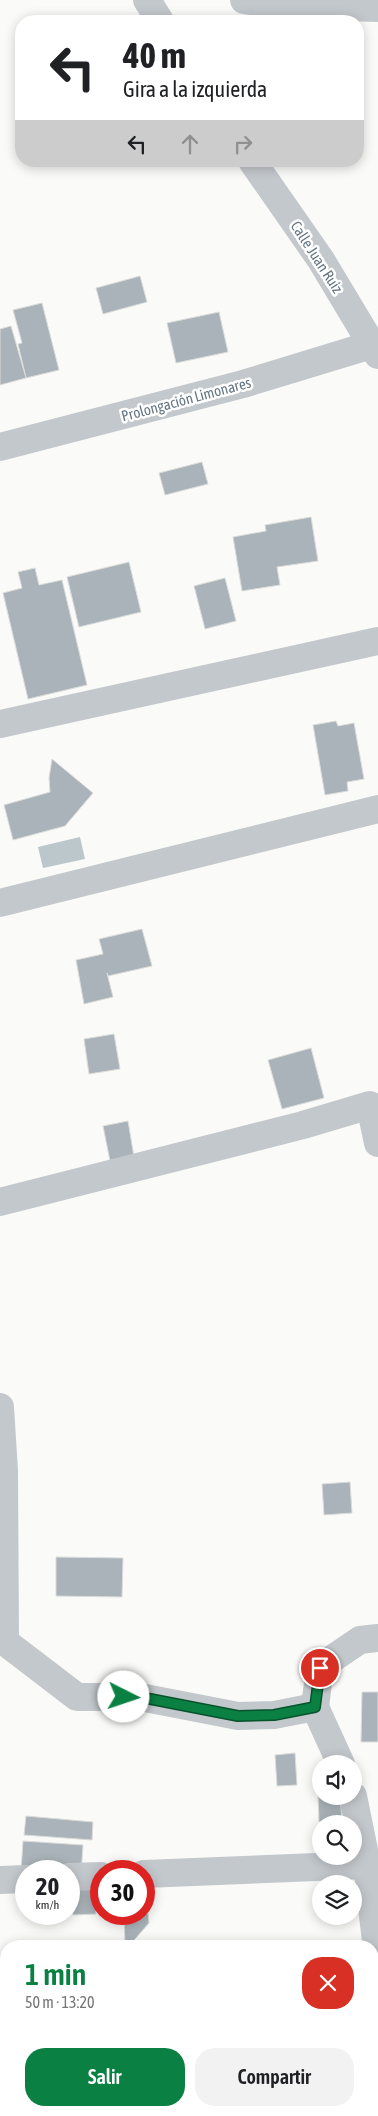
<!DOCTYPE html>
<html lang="es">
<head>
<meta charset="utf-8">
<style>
	:root { --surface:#fff; --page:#f2f2f2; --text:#202124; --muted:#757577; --accent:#0b8043 }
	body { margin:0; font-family:"Asap Condensed",sans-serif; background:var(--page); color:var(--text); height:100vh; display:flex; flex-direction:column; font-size:19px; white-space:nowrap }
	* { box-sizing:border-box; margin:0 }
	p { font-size:16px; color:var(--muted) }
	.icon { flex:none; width:28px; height:28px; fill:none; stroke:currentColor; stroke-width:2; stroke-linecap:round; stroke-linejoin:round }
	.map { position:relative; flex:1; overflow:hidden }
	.sheet { position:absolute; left:0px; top:1940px; width:379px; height:176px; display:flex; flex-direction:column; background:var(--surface); border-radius:20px 20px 0 0; box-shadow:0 2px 12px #0003 }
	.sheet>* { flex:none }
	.guide { position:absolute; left:15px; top:15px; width:349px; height:152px; border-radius:20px; box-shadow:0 2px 12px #0003; background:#fff; color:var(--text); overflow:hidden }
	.fabs { position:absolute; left:312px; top:1755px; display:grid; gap:10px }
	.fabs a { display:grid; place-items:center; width:50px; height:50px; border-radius:50%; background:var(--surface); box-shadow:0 2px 12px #0003; font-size:25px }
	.speed { position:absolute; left:15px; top:1860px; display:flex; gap:10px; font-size:25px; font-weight:700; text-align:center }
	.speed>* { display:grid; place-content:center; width:65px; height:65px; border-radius:50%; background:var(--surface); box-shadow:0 2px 12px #0003; line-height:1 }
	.speed small { font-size:12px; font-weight:400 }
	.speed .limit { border:8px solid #d22; background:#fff; color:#111 }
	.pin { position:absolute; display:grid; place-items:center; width:42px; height:42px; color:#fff; margin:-21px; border:2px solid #fff; border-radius:50%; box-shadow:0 1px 5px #0007 }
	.me { position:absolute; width:55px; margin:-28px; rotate:94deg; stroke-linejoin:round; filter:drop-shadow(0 0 4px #0008) }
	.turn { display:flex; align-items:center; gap:18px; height:105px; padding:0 25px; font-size:22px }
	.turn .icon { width:65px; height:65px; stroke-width:2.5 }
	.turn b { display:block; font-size:35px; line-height:42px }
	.lanes { display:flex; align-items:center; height:48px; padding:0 25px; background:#0003; justify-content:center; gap:25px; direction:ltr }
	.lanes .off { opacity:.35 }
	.round { display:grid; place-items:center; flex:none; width:52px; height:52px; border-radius:20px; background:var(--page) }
	.head { display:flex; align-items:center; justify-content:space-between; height:85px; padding:0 25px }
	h1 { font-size:30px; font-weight:600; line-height:38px; color:var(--accent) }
	.action { display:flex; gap:10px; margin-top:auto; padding:10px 25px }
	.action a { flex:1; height:58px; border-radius:20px; background:var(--accent); color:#fff; font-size:20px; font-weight:600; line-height:58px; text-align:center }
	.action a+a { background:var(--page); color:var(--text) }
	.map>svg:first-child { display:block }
</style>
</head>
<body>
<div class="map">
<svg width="378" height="2116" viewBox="0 0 378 2116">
	<rect width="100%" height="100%" fill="#fafaf8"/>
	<path fill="#dadfd7" d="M373 2065H378V2116H13L56 2110H372Z"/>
	<path fill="#bbc7cb" d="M80 837 85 859 43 868 38 847Z"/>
	<g fill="#aab3b9" stroke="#dcdcda">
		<path d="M140 276 147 302 103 314 96 288Z"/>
		<path d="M42 303 59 370 26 378 18 344 22 343 13 310Z"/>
		<path d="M219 312 228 352 176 363 167 323Z"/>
		<path d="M11 326 26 378 0 385V329Z"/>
		<path d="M202 462 208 484 165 495 159 473Z"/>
		<path d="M311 517 318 561 277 567 280 585 242 591 233 537 266 531 265 525Z"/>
		<path d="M129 562 141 612 79 627 67 577Z"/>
		<path d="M35 568 39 585 62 580 87 685 28 699 3 593 22 588 18 572Z"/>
		<path d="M225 578 236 621 205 629 194 586Z"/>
		<path d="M336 721 338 726 354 723 364 779 347 782 348 791 325 795 313 725Z"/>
		<path d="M52 759 93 793 65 826 13 840 4 805 50 792 49 778Z"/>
		<path d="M142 929 152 966 108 976 107 973 113 997 84 1004 76 960 103 954 99 939Z"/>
		<path d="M114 1034 120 1069 89 1074 84 1039Z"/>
		<path d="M311 1048 324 1098 282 1109 268 1060Z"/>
		<path d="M128 1121 134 1157 110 1161 103 1126Z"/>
		<path d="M350 1482 352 1513 324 1515 322 1484Z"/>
		<path d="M56 1557 123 1558 122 1597 56 1596Z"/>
		<path d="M362 1692H378V1742H361Z"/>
		<path d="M295 1753 297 1785 277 1786 275 1755Z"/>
		<path d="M318 1794H321V1796H340L342 1821 319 1822Z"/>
		<path d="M26 1816 93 1822 92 1840 24 1835Z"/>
		<path d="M23 1841 83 1845 81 1875 69 1871H21Z"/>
		<path d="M72 1889H95L96 1914 73 1915Z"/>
		<path d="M148 1913 149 1923 129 1946H125L124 1914Z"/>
	</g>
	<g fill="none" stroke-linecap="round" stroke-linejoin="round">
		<g stroke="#c3c8cc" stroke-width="28">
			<path d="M147 0 160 21"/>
			<path d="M244 0 275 5 378 8"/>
			<path d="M252 161 321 260 378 355"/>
			<path d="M0 447 243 384 371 345"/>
			<path d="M0 724 378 641"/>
			<path d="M0 903 378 809"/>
			<path d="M0 1202 303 1125 370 1105 378 1143"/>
			<path d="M0 1407 4 1471 5 1642 77 1697H140L238 1716 274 1715 315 1707 320 1667 360 1640 378 1638"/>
			<path d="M315 1707 341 1764"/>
			<path d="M353 1796 367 1865 378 1958"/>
			<path d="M144 1874 367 1865"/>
			<path d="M69 1877 101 1876"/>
			<path d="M0 1880 26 1879"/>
			<path d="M372 2058 378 2057"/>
			<path d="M0 2096 6 2095"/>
		</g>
	</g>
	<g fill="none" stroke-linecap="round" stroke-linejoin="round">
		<defs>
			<path id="route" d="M124 1697H140L238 1716 274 1715 315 1707 320 1668"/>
		</defs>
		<use href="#route" stroke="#07532c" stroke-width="12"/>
		<use href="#route" stroke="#0b8043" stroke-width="9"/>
	</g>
	<g text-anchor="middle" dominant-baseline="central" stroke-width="5" stroke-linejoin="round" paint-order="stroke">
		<g font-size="15" fill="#657683" stroke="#fff">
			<text transform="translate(317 257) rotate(57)">Calle Juan Ruiz</text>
			<text transform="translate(186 399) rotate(-15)">Prolongación Limonares</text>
		</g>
	</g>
</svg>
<div class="fabs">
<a><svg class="icon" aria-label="sound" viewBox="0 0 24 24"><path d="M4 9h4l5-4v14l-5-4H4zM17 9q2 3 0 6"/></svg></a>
<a><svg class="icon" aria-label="search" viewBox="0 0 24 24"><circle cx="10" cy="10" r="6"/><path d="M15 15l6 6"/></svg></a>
<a><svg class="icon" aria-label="layers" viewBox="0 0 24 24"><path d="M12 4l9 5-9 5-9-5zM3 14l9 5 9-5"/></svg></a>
</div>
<div class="speed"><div>20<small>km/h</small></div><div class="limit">30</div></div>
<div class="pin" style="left:320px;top:1668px;background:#d93025"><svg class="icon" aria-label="arrive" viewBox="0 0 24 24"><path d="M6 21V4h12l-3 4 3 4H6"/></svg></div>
<svg class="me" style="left:124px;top:1697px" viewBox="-20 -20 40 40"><circle r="19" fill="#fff"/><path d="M0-13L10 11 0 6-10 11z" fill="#0b8043"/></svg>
<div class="guide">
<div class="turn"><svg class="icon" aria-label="left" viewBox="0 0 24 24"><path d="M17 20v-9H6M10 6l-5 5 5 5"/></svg><div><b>40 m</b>Gira a la izquierda</div></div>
<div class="lanes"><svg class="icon" aria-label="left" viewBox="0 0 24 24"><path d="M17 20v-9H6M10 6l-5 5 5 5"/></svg><svg class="icon off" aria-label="ahead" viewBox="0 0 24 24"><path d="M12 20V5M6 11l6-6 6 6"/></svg><svg class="icon off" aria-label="right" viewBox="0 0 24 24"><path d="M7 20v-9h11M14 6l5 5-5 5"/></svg></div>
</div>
<section class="sheet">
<div class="head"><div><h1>1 min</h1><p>50 m · 13:20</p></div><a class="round" style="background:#d93025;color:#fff"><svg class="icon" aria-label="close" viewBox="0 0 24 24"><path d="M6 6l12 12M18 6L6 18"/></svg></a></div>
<div class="action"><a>Salir</a><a>Compartir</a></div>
</section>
</div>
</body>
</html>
